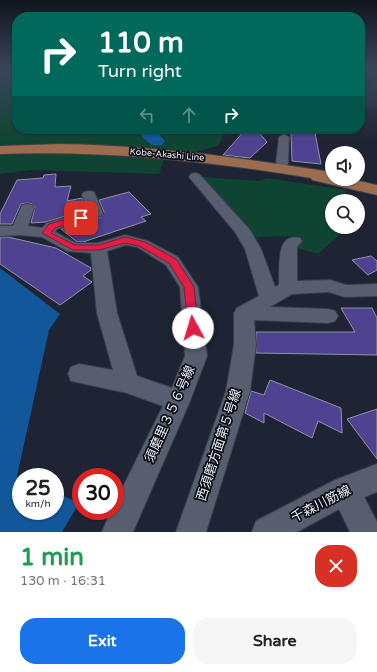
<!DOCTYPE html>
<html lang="en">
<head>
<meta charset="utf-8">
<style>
	:root { --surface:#fff; --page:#f6f6f6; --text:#222; --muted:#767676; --accent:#1a73e8 }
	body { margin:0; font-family:"Varela Round","Noto Sans JP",sans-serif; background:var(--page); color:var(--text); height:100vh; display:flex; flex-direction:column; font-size:15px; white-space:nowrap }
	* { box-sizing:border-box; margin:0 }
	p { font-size:13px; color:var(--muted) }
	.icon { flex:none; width:22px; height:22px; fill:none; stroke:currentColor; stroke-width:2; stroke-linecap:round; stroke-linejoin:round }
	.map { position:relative; height:532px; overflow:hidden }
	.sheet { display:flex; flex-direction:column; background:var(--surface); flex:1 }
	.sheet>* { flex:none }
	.banner { position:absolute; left:12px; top:12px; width:353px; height:122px; border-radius:16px; box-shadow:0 1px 3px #0004; background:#00695c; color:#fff; overflow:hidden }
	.controls { position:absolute; left:325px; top:146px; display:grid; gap:8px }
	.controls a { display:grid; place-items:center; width:40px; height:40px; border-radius:50%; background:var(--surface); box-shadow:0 1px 3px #0004; font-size:20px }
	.speed { position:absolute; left:12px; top:468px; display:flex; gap:8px; font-size:20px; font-weight:700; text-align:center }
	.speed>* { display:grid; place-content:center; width:52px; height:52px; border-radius:50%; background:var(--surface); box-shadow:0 1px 3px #0004; line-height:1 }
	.speed small { font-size:10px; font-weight:400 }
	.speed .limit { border:6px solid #d22; background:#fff; color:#111 }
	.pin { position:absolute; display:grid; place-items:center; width:34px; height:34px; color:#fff; margin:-17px; border-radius:8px; box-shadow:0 2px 6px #0006 }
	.me { position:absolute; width:44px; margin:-22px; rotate:354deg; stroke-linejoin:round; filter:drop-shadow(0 0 3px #0008) }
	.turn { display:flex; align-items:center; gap:14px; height:84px; padding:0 20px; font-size:18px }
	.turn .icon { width:52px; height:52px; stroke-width:2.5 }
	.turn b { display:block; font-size:28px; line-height:34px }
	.lanes { display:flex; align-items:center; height:38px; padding:0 20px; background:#0003; justify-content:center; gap:20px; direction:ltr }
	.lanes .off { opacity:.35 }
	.round { display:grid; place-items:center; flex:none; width:42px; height:42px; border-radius:16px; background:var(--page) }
	.overview { display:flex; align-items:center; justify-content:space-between; height:68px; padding:0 20px }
	h1 { font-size:24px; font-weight:700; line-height:30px; color:#1e9e55 }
	.primary-button { display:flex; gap:8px; margin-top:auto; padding:8px 20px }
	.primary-button a { flex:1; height:46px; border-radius:16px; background:var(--accent); color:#fff; font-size:16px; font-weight:700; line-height:46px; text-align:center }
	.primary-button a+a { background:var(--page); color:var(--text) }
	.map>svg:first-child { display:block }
</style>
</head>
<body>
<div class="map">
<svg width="377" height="532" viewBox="0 0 377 532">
	<rect width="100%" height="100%" fill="#1e2433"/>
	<path fill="#262e43" d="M377 70V107H360V88L373 87 367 76 370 72Z"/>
	<g fill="#0e4431">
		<path d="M0 69H17V129H226L218 146 192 153 167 151 159 174 31 170 0 174Z"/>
		<path d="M202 177 259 181 267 178 346 190 345 201H332V227H344L343 232 318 254 296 248V236L254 237Z"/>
	</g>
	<path fill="#11579a" d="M0 268 60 314 49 330 17 476 21 478V511H55V492L79 503 62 532H0Z"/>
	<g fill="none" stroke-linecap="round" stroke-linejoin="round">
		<path fill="#11579a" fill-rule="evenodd" d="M141 129H157V132L165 141 162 145C151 147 146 142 140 133Z"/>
	</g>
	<g fill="#4e4291" stroke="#9392a7">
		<path d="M246 129H256L267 142 250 158 223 155Z"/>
		<path d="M295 131 315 133 321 164 292 161 291 133 294 134Z"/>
		<path d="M56 174 55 187 71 186 67 201 82 198 86 210 46 222 31 223 35 207 32 204 27 203 21 204 12 224H0V214L17 180 43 178 44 175Z"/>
		<path d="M129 192 151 214 141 217 146 221 83 242H77L61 229 101 217 104 212 99 200Z"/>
		<path d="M0 237H8L56 248 91 268V270L83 276 92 282 60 305 0 264Z"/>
		<path d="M371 256 377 261V270L368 275 352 260Z"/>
		<path d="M341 308H372L377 318V355L256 353V332H355Z"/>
		<path d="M270 380 341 408 342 433 318 421 312 438 264 413V423L245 413 251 391 264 395Z"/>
		<path d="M377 409V459L347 419Z"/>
	</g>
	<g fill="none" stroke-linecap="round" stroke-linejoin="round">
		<defs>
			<g id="minor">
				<path d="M284 134 289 137 288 164 286 167H278L276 164 279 137Z"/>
				<path d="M195 173 199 174 250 230 261 249 275 287 279 285C280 269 275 231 300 238L302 241 297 247V281L330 280 346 285 377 284V296L345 297 329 292 292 294 270 307 328 309 335 311 338 316 335 321 328 323 254 320 256 345 250 391 206 532H176L226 391 234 345V313L237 308 259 296 245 249 235 232 189 177 191 174Z"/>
				<path d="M89 191 94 192 103 213 101 216 57 229 55 232 76 243H98L125 235 148 241 178 257 198 287 207 356 190 401 133 532H102L111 511H115V503L163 406 127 393 71 381 68 374 71 367 79 364 113 370 97 313 91 253 67 251 42 237 19 235 0 236V226H13L22 205 27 204 32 205 34 208 28 226 42 228 47 223 88 211 82 195 84 192ZM126 245 137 247 166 265 180 287 185 356 172 388 137 376 117 313 107 251Z"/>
				<path d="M377 464V492L364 497 377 522V532H350L339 509 297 532H252L256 521 335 480Z"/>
			</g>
			<path id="major" d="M59 144C151 145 242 158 332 172V179H350L377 185V195L312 180 311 178C208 161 104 150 0 154V146Z"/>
		</defs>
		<use href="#minor" stroke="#3a3f4c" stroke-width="2"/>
		<use href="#major" stroke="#3a3f4c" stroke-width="2"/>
		<use href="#minor" fill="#575e70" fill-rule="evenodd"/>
		<use href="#major" fill="#9b6c4e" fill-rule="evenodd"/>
	</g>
	<linearGradient id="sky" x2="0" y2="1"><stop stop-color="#10141c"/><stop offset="0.48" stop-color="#3b455b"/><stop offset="1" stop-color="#3b455b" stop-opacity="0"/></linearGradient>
	<rect width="377" height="143" fill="url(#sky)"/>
	<path fill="#e11d48" stroke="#92132f" d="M81 215 84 216V219L55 228 51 233 75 245H99L125 237 145 242 176 259 194 287 198 328 197 331 193 332 189 331 188 328 184 287 169 263 139 246 125 243 99 250H73L42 233 49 224Z"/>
	<g text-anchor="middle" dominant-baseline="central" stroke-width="3.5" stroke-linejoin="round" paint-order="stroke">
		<g font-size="9" fill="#ecf0fb" stroke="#0b0d14">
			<text transform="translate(167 155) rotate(5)">Kobe-Akashi Line</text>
		</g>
		<g font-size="13" fill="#ecf0fb" stroke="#0b0d14">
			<text transform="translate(170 414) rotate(-66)">須磨里３５６号線</text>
			<text transform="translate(219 445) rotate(-72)">西須磨方面第５号線</text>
			<text transform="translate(321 504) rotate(-27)">千森川筋線</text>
		</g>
	</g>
</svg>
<div class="controls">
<a><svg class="icon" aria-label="sound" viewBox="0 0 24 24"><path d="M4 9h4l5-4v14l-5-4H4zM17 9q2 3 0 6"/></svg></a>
<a><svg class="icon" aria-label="search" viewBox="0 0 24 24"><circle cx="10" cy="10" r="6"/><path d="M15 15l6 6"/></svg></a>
</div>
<div class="speed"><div>25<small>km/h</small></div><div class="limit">30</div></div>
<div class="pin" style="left:81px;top:218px;background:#d93025"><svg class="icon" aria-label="arrive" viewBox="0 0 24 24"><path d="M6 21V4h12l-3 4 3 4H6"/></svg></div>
<svg class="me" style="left:193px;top:328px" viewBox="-20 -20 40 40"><circle r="19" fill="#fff"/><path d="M0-13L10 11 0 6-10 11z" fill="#e11d48"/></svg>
<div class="banner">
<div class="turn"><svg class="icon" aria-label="right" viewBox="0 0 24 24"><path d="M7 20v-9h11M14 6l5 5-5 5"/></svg><div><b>110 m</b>Turn right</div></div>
<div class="lanes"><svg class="icon off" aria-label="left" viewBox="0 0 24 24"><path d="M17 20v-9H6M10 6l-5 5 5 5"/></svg><svg class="icon off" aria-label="ahead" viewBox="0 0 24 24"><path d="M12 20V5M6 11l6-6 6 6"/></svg><svg class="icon" aria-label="right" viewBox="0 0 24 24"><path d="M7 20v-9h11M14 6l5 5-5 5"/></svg></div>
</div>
</div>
<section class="sheet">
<div class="overview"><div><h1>1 min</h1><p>130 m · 16:31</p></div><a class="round" style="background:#d93025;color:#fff"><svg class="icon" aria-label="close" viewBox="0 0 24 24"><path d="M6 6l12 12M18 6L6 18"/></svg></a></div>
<div class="primary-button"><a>Exit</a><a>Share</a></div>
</section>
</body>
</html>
